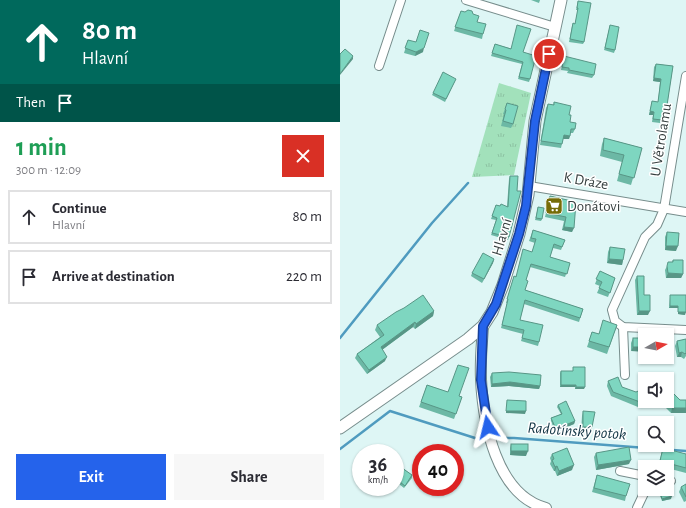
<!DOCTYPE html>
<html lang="en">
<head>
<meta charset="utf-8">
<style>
	:root { --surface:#fff; --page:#f7f7f7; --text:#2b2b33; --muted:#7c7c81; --line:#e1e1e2; --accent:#2563eb }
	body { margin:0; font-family:"Alegreya Sans",sans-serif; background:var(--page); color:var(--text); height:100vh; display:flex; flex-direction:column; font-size:15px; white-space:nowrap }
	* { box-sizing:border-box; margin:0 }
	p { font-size:13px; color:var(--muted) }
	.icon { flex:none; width:22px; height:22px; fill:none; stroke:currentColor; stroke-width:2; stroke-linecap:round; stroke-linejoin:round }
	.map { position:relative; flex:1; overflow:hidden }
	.details { display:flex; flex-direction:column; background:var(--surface); width:340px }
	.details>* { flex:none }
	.guide { background:#00695c; color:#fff; overflow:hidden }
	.needle { width:26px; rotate:81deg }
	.fabs { position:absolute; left:298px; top:328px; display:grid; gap:8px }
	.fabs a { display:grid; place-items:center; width:36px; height:36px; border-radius:0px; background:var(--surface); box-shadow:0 1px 3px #0004; font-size:20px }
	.speed { position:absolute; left:12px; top:444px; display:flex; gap:8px; font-size:20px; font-weight:700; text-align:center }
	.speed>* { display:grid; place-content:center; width:52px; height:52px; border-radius:50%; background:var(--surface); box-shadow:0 1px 3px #0004; line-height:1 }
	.speed small { font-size:10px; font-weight:400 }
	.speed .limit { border:6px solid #d22; background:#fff; color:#111 }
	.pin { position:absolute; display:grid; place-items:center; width:34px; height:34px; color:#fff; margin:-17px; border:2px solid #fff; border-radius:50%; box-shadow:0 1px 4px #0007 }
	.me { position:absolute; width:44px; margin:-22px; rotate:350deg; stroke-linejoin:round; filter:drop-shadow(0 0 3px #0008) }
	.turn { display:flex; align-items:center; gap:14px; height:84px; padding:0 16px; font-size:18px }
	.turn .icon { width:52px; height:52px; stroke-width:2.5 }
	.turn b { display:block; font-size:28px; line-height:34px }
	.then { display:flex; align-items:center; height:38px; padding:0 16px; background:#0003; gap:8px; font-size:15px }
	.round { display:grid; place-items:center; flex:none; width:42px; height:42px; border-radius:0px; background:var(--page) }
	.head { display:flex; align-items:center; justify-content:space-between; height:68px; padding:0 16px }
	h1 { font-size:24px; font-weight:600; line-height:30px; color:#1e9e55 }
	.action { display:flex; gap:8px; margin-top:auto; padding:8px 16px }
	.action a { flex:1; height:46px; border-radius:0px; background:var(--accent); color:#fff; font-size:16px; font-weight:600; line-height:46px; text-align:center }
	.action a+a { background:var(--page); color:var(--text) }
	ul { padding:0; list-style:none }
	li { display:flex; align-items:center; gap:12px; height:54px; margin:0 8px 6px; padding:0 8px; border:2px solid var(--line); border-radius:0px }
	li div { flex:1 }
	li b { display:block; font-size:15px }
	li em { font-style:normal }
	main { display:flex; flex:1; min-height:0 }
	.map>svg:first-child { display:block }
</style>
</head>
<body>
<main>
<section class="details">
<div class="guide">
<div class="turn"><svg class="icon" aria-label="ahead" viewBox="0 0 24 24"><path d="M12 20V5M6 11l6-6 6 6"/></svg><div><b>80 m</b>Hlavní</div></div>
<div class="then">Then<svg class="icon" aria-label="arrive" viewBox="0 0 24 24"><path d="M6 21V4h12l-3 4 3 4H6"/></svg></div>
</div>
<div class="head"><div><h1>1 min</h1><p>300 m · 12:09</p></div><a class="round" style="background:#d93025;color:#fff"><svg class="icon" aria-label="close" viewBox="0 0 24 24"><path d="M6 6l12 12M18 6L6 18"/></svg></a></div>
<ul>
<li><svg class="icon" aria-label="ahead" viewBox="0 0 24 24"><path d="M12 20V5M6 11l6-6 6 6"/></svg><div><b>Continue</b><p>Hlavní</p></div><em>80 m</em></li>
<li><svg class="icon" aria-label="arrive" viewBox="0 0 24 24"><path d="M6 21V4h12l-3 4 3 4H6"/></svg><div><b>Arrive at destination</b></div><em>220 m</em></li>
</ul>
<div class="action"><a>Exit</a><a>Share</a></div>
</section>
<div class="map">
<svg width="346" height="508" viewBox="0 0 346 508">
	<defs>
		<pattern id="park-tufts" width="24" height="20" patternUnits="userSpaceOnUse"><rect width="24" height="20" fill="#a2e1bb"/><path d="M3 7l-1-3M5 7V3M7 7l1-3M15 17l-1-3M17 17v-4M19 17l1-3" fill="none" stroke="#8cc2a2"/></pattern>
	</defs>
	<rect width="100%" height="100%" fill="#def6f5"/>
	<path fill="url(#park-tufts)" d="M159 83 191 93 174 175 132 177Z"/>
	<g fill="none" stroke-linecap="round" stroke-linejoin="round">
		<g stroke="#4f9bbf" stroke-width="2.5">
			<path d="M0 338 92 223 128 183"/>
			<path d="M153 438H174L346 451"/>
			<path d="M0 449 50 411 135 438H148"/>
		</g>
		<defs>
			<g id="minor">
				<path d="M126 0 215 27"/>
				<path d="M39 66 61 0"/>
				<path d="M346 76 324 209 317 225 305 237 272 310 275 321 283 327 346 330"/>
				<path d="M189 186 346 212"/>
				<path d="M283 327 285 375"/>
				<path d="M280 471 305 476"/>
				<path d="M327 480 331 481"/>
				<path d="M297 508 306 489"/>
			</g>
			<path id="tertiary" d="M143 326C142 344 140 361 141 379 143 422 156 495 206 508"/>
			<path id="secondary" d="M0 428 128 339 143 326 152 312 163 285 179 234 188 195 195 121 221 0"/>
		</defs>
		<use href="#minor" stroke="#778d8c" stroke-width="10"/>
		<use href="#tertiary" stroke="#778d8c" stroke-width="12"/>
		<use href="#secondary" stroke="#778d8c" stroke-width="13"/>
		<use href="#minor" stroke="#fff" stroke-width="8"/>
		<use href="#tertiary" stroke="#fff" stroke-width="10"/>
		<use href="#secondary" stroke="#fff" stroke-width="11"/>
	</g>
	<g fill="#6cb8a5">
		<path d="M191 0H200L199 3Z"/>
		<path d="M238 1 244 42 243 44 229 42 232 26 233 23 235 24 238 10H236Z"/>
		<path d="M121 11 137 22 143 34 142 39 114 31Z"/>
		<path d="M270 25 275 50 274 53 264 50Z"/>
		<path d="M68 40 83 52 75 56 64 53Z"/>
		<path d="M155 44 183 52 190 79 189 82 178 79 182 64 151 56Z"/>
		<path d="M224 56 254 75 252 78 227 73 228 71 221 70Z"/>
		<path d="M316 64 333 66 326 112 325 115H322L320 123 312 122 313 115H309L312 101 318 102 320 82 313 81 314 67Z"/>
		<path d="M115 81 105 102 92 95 93 93Z"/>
		<path d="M214 102 229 115 230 122 235 129 233 133H230L229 139H223L221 148 200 145 206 108 208 104 213 105Z"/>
		<path d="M167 103 173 124 171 128 161 126 164 114H163Z"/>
		<path d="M264 138 302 148 291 185 277 181 282 162 260 156 262 144Z"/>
		<path d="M170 176 169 237 168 240 151 235 156 220 151 219 156 205 160 206H167L169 179Z"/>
		<path d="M210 196 236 202 232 232 222 230 224 221 205 217Z"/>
		<path d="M198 207 202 219 201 221 195 220Z"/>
		<path d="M193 230 225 240 221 250 213 248 210 257 230 263 225 277 190 267 186 280 185 290 243 309 239 322 184 304 180 320 199 342 198 346 181 341 183 334 161 328 167 303H166L174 276 175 277 192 252 195 243 189 241Z"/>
		<path d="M327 232 336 251 325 250V237Z"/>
		<path d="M270 247 283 260 282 265 267 263 268 252Z"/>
		<path d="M154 259 153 263 142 283 131 276 132 273Z"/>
		<path d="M333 260 343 274 341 278H326L325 270 327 266 332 262Z"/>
		<path d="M260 271 275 278 268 297 257 293 260 286 255 284Z"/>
		<path d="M297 276 304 295 308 315H297L295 280Z"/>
		<path d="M330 295 345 315 338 314V308H329L330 297Z"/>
		<path d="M94 311 93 316 75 329 73 327 42 350 45 361 27 374 15 358 17 354 40 337 35 330 37 325Z"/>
		<path d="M277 325 267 354 247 347 252 332 258 334Z"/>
		<path d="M293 338H305L291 351V343Z"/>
		<path d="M346 339V356L344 359 341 357H337L335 346 337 341Z"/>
		<path d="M233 367 244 389H235V387H220V373L221 371H233Z"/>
		<path d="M152 373 200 386 199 389 169 386 151 387 150 377Z"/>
		<path d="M268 381 282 387 305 401 298 407 271 396 267 386Z"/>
		<path d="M87 385 122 397 114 419 79 407Z"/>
		<path d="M340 400H346V413H331L321 403V401Z"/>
		<path d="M218 405 235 421 234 424 215 432 211 421V418L221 414 217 407Z"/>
		<path d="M243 411 252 427 251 432 241 431 242 416Z"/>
		<path d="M171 444 186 456 170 455V448Z"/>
		<path d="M323 448 346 454V473L327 468V467H323L318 466Z"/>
		<path d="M256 453 289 464 256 470 254 457Z"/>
		<path d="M212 454 232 470 217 476 215 471H214L210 464 211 461 210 458Z"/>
		<path d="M55 463 72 475V478L64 488 55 481Z"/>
		<path d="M257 475 286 496 285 501 252 492Z"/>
		<path d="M346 484V501L344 502 339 492 341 487Z"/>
		<path d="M319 489H327L331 499 322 501 318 490Z"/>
	</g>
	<g fill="#589686">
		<path d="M84 48 83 52 75 56 76 52Z"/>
		<path d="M13 56V59L0 75V74Z"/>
		<path d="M314 78 321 79 320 82 313 81Z"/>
		<path d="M310 111 314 112 313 115H309Z"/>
		<path d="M224 135 230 136 229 139H222Z"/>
		<path d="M224 227 234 228 232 232 222 230Z"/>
		<path d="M326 246H338L336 251 325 250Z"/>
		<path d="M154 259 153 263 142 283Z"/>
		<path d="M269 259 283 260 282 265 267 263Z"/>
		<path d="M328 273 343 274 341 278H326Z"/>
		<path d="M330 306H338V308H329Z"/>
		<path d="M94 311 93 316 75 329 76 324Z"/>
		<path d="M299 311H310L308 315H297Z"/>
		<path d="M338 312H346L345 315 338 314Z"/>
		<path d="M75 322 73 327 39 352 41 347Z"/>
		<path d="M293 347H305V352L291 351Z"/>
		<path d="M342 352 341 357H337L339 353Z"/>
		<path d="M47 357 45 361 27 374 29 370Z"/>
		<path d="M170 382 200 386 199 389 169 386 151 387 152 384Z"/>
		<path d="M221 385H236L235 387H220Z"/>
		<path d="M236 387H245L244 389H235Z"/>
		<path d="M305 400V401H311L298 407 300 402Z"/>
		<path d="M332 408H346V413H331Z"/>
		<path d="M166 411H186L185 414 166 413Z"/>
		<path d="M235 421 234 424 215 432 216 429Z"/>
		<path d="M243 427H252L251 432 241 431Z"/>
		<path d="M171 451H188L186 456 170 455Z"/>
		<path d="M291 460 289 464 256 470 258 465Z"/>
		<path d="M234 465 232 470 217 476 219 471Z"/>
		<path d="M217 466 215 471H214L215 467Z"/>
		<path d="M332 496 331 499 322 501V499Z"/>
	</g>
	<g fill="#7ed6c0" stroke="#589686">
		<path d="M238 1 251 3 244 42 230 39 233 23 235 24 238 8H237Z"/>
		<path d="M128 10 132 11 133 14 139 16 137 22 146 24 143 34 115 27 121 11 125 12Z"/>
		<path d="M177 25 191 29 183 52 196 56 190 79 179 77 183 62 152 53 155 44 171 49Z"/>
		<path d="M270 25 279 27 275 50 265 48Z"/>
		<path d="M80 30 89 33 84 48 76 52 65 48 68 40 76 42Z"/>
		<path d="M5 49 13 56 0 74V54Z"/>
		<path d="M224 56 256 64 254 75 229 70V68L222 67Z"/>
		<path d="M316 64 333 66 326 112 323 111 322 120 313 119 314 112 310 111 312 101 318 102 321 79 314 78Z"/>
		<path d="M103 72 116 79 106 99 93 93Z"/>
		<path d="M214 102 231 106 229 115H231L230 122 236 123 235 129H231L230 136 224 135 222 144 201 141 208 104 214 105Z"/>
		<path d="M167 103 178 106 173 124 163 121 166 110 165 109Z"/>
		<path d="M264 138 302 148 294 178 279 174 284 155 263 150Z"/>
		<path d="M170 176H178L177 191H181L169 237 152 233 157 218 152 216 156 205 160 206 161 204 168 207Z"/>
		<path d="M210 196 236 202 234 228 224 227 226 217 206 213Z"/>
		<path d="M198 207 204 208 202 219 196 218Z"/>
		<path d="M193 230 225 240 222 247 214 244 210 257 230 263 227 274 191 264 186 280 188 281 185 290 243 309 240 318 185 300 180 320 203 325 199 342 182 338 184 330 162 325 168 299H167L174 276 176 277 183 249 192 252 196 239 191 238Z"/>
		<path d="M327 232 339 233 338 246H326Z"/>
		<path d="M270 247 285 249 283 260 269 259Z"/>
		<path d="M143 253 154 259 144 279 132 273Z"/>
		<path d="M333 260H343V274L328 273 327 266 328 262H333Z"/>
		<path d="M260 271 275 278 270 293 259 288 262 282 256 279Z"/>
		<path d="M297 276H304V295H310V311H299Z"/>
		<path d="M83 295 94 311 76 324 75 322 41 347 47 357 29 370 17 354 44 335 37 325 56 312 64 308Z"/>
		<path d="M330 295H346V312H338V306H330Z"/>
		<path d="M263 320 277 325 269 347 249 341 252 332 259 334Z"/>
		<rect x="293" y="338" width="12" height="9"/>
		<path d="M346 339V353L345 354 342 352 339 353 337 341Z"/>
		<path d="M118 365 129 368 119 396 122 397 116 414 81 402 87 385 108 392Z"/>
		<path d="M233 367H245V387H236V385H221V371H233Z"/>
		<path d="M169 372 201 375 200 386 170 382 152 384V373Z"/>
		<path d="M278 377 282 387 296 392 305 388V400L300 402 273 392 268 381Z"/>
		<path d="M330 390 340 400H346V408H332L325 401H327V393Z"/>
		<path d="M167 400 186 401V411H166Z"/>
		<path d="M226 401 235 421 216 429 211 418 222 414 218 405Z"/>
		<path d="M243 411 255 412 252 427H243Z"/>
		<rect x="171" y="444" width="17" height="7"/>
		<path d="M289 447 291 460 258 465 256 453Z"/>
		<path d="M227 448 234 465 219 471 217 466 215 467 212 460 214 459 212 454Z"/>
		<path d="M323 448 346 454V468L320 461Z"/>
		<path d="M55 463 72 475 65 486 55 478Z"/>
		<path d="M257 475 290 484 286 496 254 488Z"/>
		<path d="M346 484V497L341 487Z"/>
		<path d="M329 485 332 496 322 499 319 489H327V486Z"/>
	</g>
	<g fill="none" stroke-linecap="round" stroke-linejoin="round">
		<defs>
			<path id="route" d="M148 427 141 380 143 326 156 304 179 234 186 206 195 121 209 54"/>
		</defs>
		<use href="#route" stroke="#184099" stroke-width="10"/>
		<use href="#route" stroke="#2563eb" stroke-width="7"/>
	</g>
	<defs>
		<symbol id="supermarket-square" viewBox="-11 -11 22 22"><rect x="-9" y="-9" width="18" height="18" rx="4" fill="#776c07" stroke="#fff"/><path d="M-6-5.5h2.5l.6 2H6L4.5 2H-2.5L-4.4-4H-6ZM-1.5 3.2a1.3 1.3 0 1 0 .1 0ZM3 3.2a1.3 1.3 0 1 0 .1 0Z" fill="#fff"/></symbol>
	</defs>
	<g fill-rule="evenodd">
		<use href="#supermarket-square" x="204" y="196" width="20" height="20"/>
	</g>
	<g text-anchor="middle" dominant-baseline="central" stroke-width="3" stroke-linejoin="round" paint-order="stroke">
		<g font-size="15" fill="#363f3f" stroke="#fff">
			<text transform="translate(321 140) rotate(-81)">U Větrolamu</text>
			<text transform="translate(246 181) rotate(10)">K Dráze</text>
			<text transform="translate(162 237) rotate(-73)">Hlavní</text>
		</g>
		<g font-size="15" fill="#363f3f" stroke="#fff" text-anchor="start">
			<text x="227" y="206">Donátovi</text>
		</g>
		<g font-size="16" font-style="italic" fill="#123545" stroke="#fff">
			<text transform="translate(237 431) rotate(4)">Radotínský potok</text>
		</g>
	</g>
</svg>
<div class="fabs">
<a><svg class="needle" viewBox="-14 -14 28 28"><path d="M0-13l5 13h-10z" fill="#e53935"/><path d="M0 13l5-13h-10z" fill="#7c7c81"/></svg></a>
<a><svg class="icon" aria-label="sound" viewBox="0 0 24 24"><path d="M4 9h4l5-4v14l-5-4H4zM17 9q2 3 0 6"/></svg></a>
<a><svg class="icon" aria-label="search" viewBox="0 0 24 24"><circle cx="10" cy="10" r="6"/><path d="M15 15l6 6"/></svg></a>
<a><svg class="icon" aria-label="layers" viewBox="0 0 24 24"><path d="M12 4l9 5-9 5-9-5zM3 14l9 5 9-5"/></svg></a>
</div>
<div class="speed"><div>36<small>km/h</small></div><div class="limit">40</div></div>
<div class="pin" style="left:209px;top:54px;background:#d93025"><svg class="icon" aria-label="arrive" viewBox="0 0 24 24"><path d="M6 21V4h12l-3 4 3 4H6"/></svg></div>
<svg class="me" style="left:148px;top:427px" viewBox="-20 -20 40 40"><path d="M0-17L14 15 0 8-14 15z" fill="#2563eb" stroke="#fff" stroke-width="4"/></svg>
</div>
</main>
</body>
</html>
